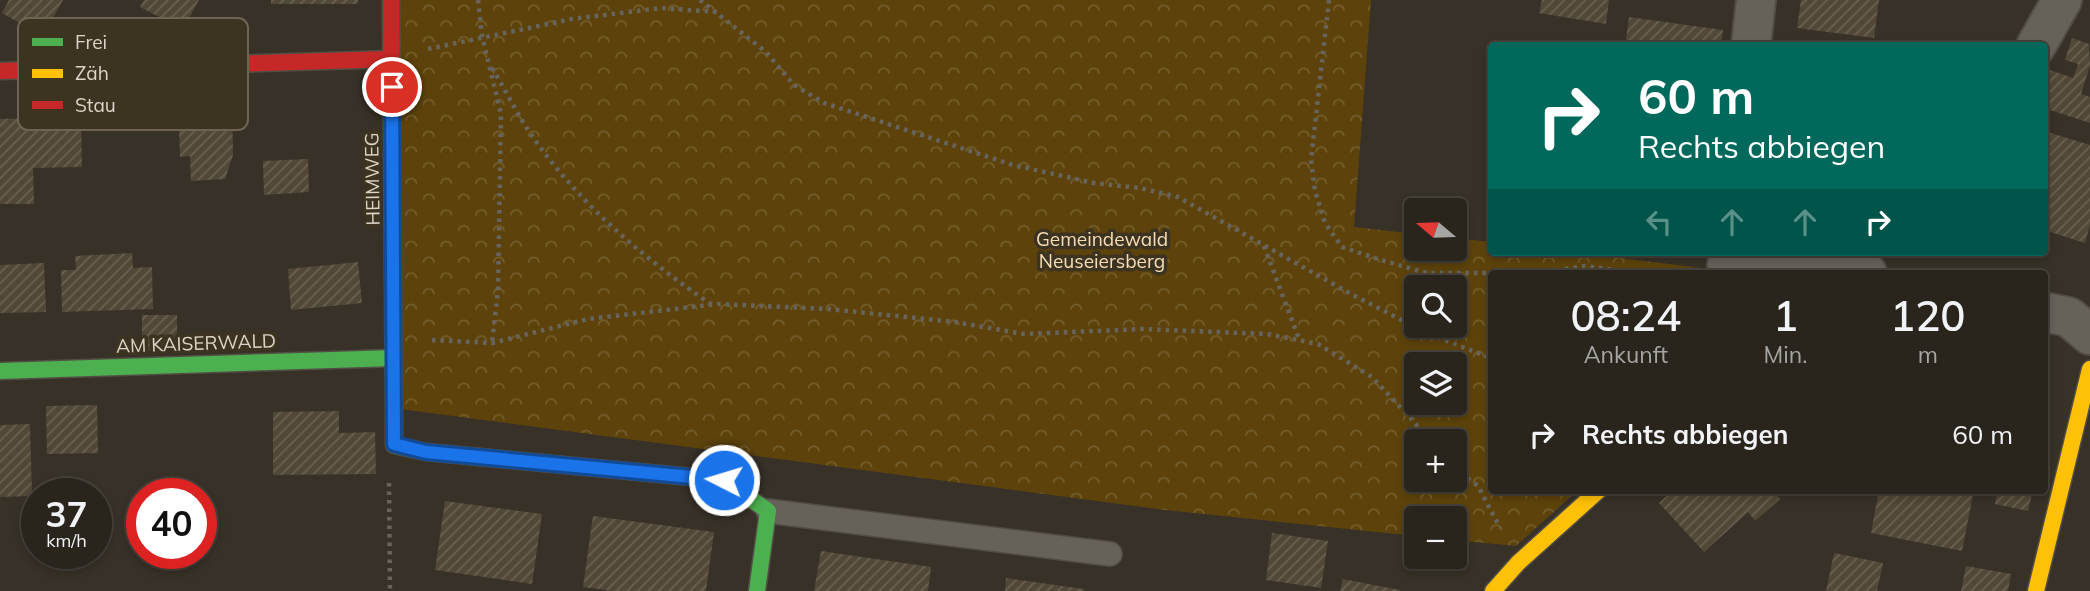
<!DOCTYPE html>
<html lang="de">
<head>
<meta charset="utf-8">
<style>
	:root { --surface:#29251d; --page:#35312a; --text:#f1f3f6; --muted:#a5a5a4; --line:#45423b }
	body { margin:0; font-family:Mulish,sans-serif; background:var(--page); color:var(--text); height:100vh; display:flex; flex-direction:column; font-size:26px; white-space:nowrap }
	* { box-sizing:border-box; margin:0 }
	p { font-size:23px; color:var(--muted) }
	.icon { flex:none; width:38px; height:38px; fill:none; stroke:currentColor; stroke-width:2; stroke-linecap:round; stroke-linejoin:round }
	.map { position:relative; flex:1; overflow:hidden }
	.details { position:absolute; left:1488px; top:270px; width:560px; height:224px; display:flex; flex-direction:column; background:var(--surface); border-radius:7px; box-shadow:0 4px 10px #0003,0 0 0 2px var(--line) }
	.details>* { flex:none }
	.guide { position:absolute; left:1488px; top:42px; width:560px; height:214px; border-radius:7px; box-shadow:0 4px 10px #0003,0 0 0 2px var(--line); background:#00695c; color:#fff; overflow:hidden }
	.needle { width:46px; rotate:289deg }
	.tools { position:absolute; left:1404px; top:198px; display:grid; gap:14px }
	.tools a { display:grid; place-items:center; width:63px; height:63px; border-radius:7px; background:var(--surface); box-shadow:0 4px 10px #0003,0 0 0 2px var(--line); font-size:35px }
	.speed { position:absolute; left:21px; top:478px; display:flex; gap:14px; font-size:35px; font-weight:700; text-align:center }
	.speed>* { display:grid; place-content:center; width:91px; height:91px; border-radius:50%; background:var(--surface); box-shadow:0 4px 10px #0003,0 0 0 2px var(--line); line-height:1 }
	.speed small { font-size:18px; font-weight:400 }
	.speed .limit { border:10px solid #d22; background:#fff; color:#111 }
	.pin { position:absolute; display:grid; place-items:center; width:60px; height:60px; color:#fff; margin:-30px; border:4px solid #fff; border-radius:50%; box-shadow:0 2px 7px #0007 }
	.me { position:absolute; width:77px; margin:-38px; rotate:275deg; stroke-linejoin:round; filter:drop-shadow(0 0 5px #0008) }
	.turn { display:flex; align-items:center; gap:24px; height:147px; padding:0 35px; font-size:32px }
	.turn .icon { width:91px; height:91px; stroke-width:2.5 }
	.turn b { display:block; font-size:49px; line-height:60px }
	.lanes { display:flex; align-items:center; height:66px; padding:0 35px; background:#0003; justify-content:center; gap:35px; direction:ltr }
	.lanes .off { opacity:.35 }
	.eta { display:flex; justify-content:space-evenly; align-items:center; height:119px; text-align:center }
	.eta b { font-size:42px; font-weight:600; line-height:49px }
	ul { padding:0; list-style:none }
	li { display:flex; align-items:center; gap:21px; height:91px; padding:0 35px }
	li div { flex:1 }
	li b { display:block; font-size:26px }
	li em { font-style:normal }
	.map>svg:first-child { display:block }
</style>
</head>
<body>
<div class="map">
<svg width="2090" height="591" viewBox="0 0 2090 591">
	<defs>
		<pattern id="forest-crowns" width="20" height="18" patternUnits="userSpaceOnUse" patternTransform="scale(1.75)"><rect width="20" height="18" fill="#5d430b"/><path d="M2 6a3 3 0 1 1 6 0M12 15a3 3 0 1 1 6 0" fill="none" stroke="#745d2d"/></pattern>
		<pattern id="building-hatch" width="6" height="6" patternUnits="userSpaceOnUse" patternTransform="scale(1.75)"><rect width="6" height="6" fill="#514837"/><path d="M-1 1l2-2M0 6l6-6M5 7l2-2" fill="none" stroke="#696253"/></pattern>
	</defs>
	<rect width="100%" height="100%" fill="#373127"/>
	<path fill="url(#forest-crowns)" fill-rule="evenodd" d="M398 0H1371L1354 227 1416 234V248H1454V238L1491 242V252H1573L1709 269V273H1491V490H1578L1516 546 1454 540V518H1416V536L1165 510 400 409ZM1416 287H1454V326H1416ZM1416 364H1454V402H1416ZM1416 441H1454V480H1416Z"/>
	<g fill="url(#building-hatch)">
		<path d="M9 0H63L43 36 2 13Z"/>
		<path d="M144 0H199L183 29 140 7Z"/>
		<rect x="271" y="0" width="87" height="4"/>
		<path d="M1542 0H1609L1606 24 1539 13Z"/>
		<path d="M1801 0H1879L1874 38 1797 28Z"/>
		<path d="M1629 17 1723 30 1721 46H1625Z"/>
		<path d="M2072 38 2089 44 2090 66 2081 94 2090 97V123L2044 108V88L2050 70 2073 78 2078 64 2065 60Z"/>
		<path d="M94 92 95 122H81L82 167 33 168 34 204H0V119L45 118 44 93Z"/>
		<path d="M232 102 233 155 225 179 191 181 190 156 180 157 178 104Z"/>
		<path d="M2044 131 2090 145V225L2085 243 2044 230Z"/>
		<path d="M308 159 309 192 264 195 263 161Z"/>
		<path d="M132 253 133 268 152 267 153 309 62 312 61 270H76L75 256Z"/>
		<path d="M358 262 362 303 291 310 288 269Z"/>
		<path d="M44 263 46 312 0 313V265Z"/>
		<rect x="142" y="315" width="35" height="36"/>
		<path d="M97 405 98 453 47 454 46 406Z"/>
		<path d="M339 411V433L375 432 376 474 273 475V412Z"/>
		<path d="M30 424 32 496 0 497V425Z"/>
		<path d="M1673 490H1772L1780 499 1755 521 1748 512 1704 552 1659 503Z"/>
		<path d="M1879 490H1974L1962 551 1871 533Z"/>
		<path d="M1998 490H2033L2028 511 1995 504Z"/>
		<path d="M445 501 542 514 532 584 435 570Z"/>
		<path d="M593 516 714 532 706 591H612L583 587Z"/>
		<path d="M1272 533 1328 541 1321 588 1266 580Z"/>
		<path d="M821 551 931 567 928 591H814Z"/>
		<path d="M1834 553 1883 563 1877 591H1826Z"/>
		<path d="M1966 566 2011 574 2008 591H1961Z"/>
		<path d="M1006 578 1084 589V591H1005Z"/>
		<path d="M1343 579 1400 590V591H1340Z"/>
	</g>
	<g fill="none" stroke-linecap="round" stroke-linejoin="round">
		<defs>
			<path id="lane" d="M768 511 1110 554"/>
			<g id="street">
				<path d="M1751 46 1756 0"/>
				<path d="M2036 46 2062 0"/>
				<path d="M1727 265 1856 271 1867 273"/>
				<path d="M2044 312 2069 317 2090 335"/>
			</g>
			<g id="fast">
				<path d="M0 371 394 358"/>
				<path d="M394 418V445L426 452 724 480 768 511 757 591"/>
			</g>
			<g id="slow">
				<path d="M1493 591 1518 563 1599 490"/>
				<path d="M2036 591 2090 369"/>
			</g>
			<g id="jam">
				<path d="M391 0 394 418"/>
				<path d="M0 71 391 59"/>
			</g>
		</defs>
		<use href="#lane" stroke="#534e45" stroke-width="26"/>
		<use href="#street" stroke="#534e45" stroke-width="42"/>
		<use href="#fast" stroke="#534e45" stroke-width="19"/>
		<use href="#slow" stroke="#534e45" stroke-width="19"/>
		<use href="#jam" stroke="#534e45" stroke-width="19"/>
		<g stroke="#68645d" stroke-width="4.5" stroke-dasharray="3.5 5" stroke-linecap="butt">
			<path d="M478 0 482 36 501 114 498 290 492 343"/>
			<path d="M700 0 766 52 794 85 824 103 1013 165 1094 183 1140 188 1178 197 1351 294 1431 335 1491 358"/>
			<path d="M1329 0 1311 160 1315 191 1325 223 1342 247 1381 260 1427 273H1522"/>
			<path d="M428 49 572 19 661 8 717 12"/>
			<path d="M492 68C505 89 516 112 530 133 579 204 642 257 712 305"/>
			<path d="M1264 246 1299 339"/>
			<path d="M1540 273 1585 266 1637 273"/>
			<path d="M432 340 492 343 588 319 718 304 828 309 955 322 1024 334 1143 329 1267 334 1318 344 1372 377 1415 423 1429 441"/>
			<path d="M1454 468 1478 486 1500 528"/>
			<path d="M389 483 390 591"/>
		</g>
		<use href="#lane" stroke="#66625a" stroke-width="23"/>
		<use href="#street" stroke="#66625a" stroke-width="38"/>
		<use href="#fast" stroke="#4caf50" stroke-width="16"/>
		<use href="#slow" stroke="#ffc107" stroke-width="16"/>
		<use href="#jam" stroke="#c62828" stroke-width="16"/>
	</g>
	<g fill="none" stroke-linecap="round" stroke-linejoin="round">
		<defs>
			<path id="route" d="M392 87 394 444 426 452 724 480"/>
		</defs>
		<use href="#route" stroke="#114b97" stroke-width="18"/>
		<use href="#route" stroke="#1a73e8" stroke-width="12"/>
	</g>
	<g text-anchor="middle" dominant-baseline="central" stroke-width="7" stroke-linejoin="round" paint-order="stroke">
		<g font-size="19" fill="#dcd5ca" stroke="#3d3321">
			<text transform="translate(372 179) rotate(-91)">HEIMWEG</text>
			<text transform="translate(196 343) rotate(-2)">AM KAISERWALD</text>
		</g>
		<g font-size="19" fill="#f6ddb5" stroke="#3d3321">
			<text x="1102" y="239">Gemeindewald<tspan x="1102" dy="22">Neuseiersberg</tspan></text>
		</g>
	</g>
	<rect x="18" y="18" width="230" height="112" rx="10" fill="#3d3321" stroke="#6d6454" stroke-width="2"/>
	<rect x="32" y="38" width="31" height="8" fill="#4caf50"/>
	<rect x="32" y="69" width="31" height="9" fill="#ffc107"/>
	<rect x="32" y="101" width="31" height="8" fill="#c62828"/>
	<g font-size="19" fill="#dcd5ca">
		<text x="75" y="49">Frei</text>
		<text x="75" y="80">Zäh</text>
		<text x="75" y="112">Stau</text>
	</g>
</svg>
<div class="tools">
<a><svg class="needle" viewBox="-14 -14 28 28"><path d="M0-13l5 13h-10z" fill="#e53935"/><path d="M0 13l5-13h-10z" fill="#a5a5a4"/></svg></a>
<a><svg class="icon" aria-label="search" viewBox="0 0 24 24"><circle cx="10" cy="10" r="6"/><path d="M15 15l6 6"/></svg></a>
<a><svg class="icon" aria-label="layers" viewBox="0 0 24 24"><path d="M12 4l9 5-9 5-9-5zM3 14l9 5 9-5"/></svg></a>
<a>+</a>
<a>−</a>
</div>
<div class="speed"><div>37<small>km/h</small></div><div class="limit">40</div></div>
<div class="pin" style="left:392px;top:87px;background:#d93025"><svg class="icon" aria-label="arrive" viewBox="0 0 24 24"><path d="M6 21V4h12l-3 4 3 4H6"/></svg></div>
<svg class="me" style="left:724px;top:480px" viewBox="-20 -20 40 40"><circle r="17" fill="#1a73e8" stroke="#fff" stroke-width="3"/><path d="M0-11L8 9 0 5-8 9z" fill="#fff"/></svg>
<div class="guide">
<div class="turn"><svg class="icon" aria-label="right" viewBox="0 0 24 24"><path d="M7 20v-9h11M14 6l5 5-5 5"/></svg><div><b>60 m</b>Rechts abbiegen</div></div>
<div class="lanes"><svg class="icon off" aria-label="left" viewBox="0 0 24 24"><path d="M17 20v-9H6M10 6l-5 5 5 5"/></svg><svg class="icon off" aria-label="ahead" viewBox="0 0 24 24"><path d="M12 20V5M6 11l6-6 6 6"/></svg><svg class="icon off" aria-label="ahead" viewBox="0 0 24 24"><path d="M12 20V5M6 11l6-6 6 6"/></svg><svg class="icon" aria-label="right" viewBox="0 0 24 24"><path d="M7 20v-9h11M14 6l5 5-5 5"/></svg></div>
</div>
<section class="details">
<div class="eta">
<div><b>08:24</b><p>Ankunft</p></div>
<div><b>1</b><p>Min.</p></div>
<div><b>120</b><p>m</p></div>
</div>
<ul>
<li><svg class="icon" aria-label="right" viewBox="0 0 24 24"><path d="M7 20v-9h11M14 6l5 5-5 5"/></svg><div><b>Rechts abbiegen</b></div><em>60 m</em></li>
</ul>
</section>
</div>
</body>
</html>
